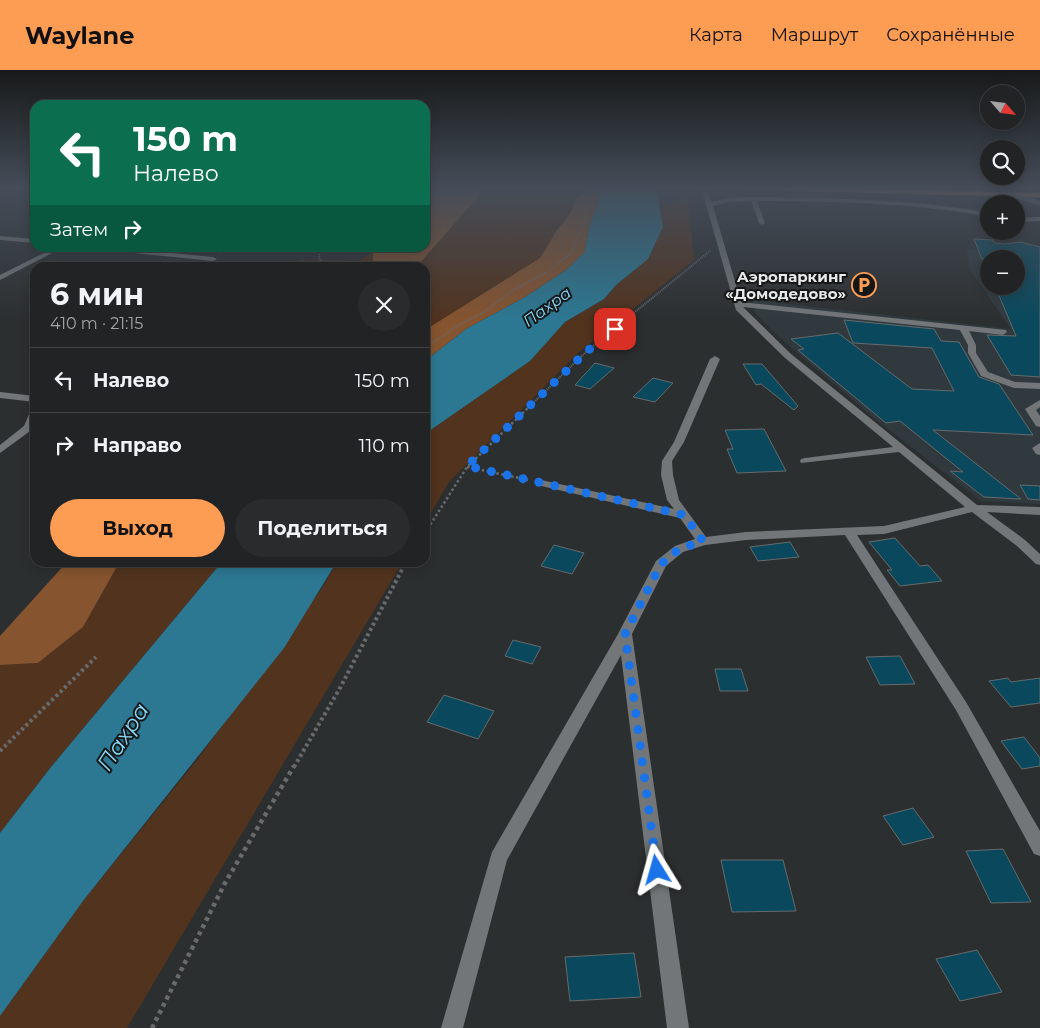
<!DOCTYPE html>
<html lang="ru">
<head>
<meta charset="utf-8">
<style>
	:root { --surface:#212324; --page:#292b2c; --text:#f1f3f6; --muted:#a2a4a6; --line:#3e4041; --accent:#fd9d54 }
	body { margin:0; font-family:Montserrat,sans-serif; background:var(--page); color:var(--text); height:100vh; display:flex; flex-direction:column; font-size:19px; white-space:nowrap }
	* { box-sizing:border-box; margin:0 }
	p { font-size:16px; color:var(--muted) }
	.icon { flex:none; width:28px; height:28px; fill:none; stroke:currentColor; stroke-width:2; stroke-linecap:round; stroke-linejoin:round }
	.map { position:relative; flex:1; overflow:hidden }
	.side { position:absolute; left:30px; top:192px; width:400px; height:305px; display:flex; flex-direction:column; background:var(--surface); border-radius:15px; box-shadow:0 2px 12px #0003,0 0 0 1px var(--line) }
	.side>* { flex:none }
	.banner { position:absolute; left:30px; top:30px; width:400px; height:152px; border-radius:15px; box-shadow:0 2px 12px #0003,0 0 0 1px var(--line); background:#0b6e4f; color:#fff; overflow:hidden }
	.needle { width:32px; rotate:118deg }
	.controls { position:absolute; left:980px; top:15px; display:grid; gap:10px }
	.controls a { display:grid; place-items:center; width:45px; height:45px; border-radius:50%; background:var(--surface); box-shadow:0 2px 12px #0003,0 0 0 1px var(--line); font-size:25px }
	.pin { position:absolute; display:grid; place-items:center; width:42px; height:42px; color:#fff; margin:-21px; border-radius:10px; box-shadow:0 2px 8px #0006 }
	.me { position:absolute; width:55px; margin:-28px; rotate:352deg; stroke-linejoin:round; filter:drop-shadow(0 0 4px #0008) }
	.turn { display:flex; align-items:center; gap:18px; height:105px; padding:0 20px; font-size:22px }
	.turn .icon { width:65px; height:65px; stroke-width:2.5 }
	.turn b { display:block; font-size:35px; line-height:42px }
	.then { display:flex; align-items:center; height:48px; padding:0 20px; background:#0003; gap:10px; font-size:19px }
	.round { display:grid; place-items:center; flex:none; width:52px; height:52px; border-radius:26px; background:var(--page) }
	.overview { display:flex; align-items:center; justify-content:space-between; height:85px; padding:0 20px }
	h1 { font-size:30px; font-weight:700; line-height:38px }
	.primary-button { display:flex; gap:10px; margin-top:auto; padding:10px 20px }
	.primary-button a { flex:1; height:58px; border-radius:30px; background:var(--accent); color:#111; font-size:20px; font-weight:700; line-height:58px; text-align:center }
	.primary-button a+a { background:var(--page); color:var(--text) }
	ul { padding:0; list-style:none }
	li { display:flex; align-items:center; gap:15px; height:65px; padding:0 20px; border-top:1px solid var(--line) }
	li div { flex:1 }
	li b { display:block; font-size:19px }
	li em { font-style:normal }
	header { display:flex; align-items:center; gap:30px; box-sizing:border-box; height:70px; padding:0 25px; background:var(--accent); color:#111 }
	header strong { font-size:24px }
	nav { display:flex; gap:28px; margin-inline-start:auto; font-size:18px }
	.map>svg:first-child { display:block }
</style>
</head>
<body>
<header>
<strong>Waylane</strong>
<nav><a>Карта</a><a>Маршрут</a><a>Сохранённые</a></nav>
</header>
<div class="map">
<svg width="1040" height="958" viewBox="0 0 1040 958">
	<rect width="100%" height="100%" fill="#2c2f30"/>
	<path fill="#303a3e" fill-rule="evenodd" d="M967 179 1040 185V434L981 431 880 353 780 268 756 244 752 230 1011 259 970 200ZM989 189H1016V216H989Z"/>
	<g fill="#51331e">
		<path d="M425 117H600L599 119 588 121 573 133 569 145 557 160 540 188 425 260V198H379L419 194 482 121H427Z"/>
		<path d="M687 126 694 190 578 283 449 412 425 453V367L432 359 530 291 565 252 604 229 616 215 648 189 663 157 660 138Z"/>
		<path d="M373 182V197L295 198 301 190 359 191Z"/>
		<path d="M119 493H221L51 697 0 763V595L38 593 83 557Z"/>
		<path d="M336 493H402L127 958H0V946L83 831 197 690 322 518Z"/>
	</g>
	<g fill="#86542f">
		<path d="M599 119 597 136 589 157 585 182 566 200 525 227 466 259 425 291V260L540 188 557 160 569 145 577 127 588 121Z"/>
		<path d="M427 121H483L419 194 373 197V182L378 178H425V122Z"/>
		<path d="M66 493H119L83 557 38 593 0 595V566Z"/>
	</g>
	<g fill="#2c7893">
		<path d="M600 117H656L663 157 648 189 616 215 604 229 565 252 530 291 432 359 425 367V291L466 259 525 227 566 200 585 182 589 157 597 136Z"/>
		<path d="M221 493H336L284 578 83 831 0 946V763L51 697Z"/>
	</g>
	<g fill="#0a495d" stroke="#666a6b">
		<path d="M974 169 993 170 994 173 1004 174 1020 172 1040 177V307L1011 305 987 265 1016 266 995 216H1016V189H982Z"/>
		<path d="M844 250 934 259 941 271 959 272 979 307 999 314 1033 365 933 360 1021 429 984 427 950 401 963 402 900 351 886 353 798 280 804 279 791 269 838 263 912 319 954 321 932 278 853 273Z"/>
		<path d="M595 293 614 298 590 319 575 315Z"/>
		<path d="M743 294H762L798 336 794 340 761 314 756 315Z"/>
		<path d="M653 308 673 313 655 332 633 327Z"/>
		<path d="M764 359 786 401 737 403 727 379H733L725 360Z"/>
		<path d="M1020 415 1040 416V430L1028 429Z"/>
		<path d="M895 468 920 496 928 495 942 511 900 516 887 500H892L869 472Z"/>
		<path d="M790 472 799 487 758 491 750 477Z"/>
		<path d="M554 475 584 483 572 504 541 496Z"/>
		<path d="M513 570 541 577 532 594 505 586Z"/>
		<path d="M900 586 915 614 880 615 866 587Z"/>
		<path d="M715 599H741L748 621H720Z"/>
		<path d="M1008 608 1011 612 1040 608V633L1011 637 989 611Z"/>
		<path d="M444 625 494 641 478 669 427 652Z"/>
		<path d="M1024 667 1040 688V696L1022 699 1001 671Z"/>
		<path d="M913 738 934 767 903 775 883 746Z"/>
		<path d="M1003 779 1031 832 991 833 966 781Z"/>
		<path d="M721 790H783L796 841 732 842Z"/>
		<path d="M977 880 1002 922 960 931 936 889Z"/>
		<path d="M634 883 641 927 570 931 565 887Z"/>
	</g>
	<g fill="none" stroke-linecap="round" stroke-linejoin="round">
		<g stroke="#686a6b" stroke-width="2" stroke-dasharray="1 1" stroke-linecap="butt">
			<path d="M320 178 319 189 332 198"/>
			<path d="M220 183 228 178"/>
			<path d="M425 276 439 269 460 254 484 242 512 221 549 201 572 182 586 146 585 119 589 117"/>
			<path d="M531 335 586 282 711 180"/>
		</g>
		<g stroke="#686a6b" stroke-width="2.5" stroke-dasharray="2.5 2.5" stroke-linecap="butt">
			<path d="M467 397 529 410"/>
			<path d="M425 463 467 397 532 334"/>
		</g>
		<g stroke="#686a6b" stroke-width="4" stroke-dasharray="3 3" stroke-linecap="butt">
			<path d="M0 681 96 587"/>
			<path d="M294 697 340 618 406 492"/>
		</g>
		<path stroke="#686a6b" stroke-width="4.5" stroke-dasharray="4 4" stroke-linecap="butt" d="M152 958 225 813 294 696"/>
		<g fill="#727678" fill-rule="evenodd">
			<path d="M701 117H707L711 132C740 124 770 128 799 128 863 129 926 131 989 143V147C912 132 834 132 757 131L765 153 762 155 759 153 751 131 730 132 713 136 741 232 1006 260 1007 262 1003 265 969 261 976 275V283L988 302 1015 312 1040 313V319L1014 318 981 306 968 283V275L960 260 743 237 791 284 977 435 1040 437V445L987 442 1025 470 1040 484V495L1036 494 1017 476 972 442 884 464 857 465 966 632 1040 761V786L1034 784 956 640 845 465 746 470 705 475 683 482 666 496 632 564 689 958H667L621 585 507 790 463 958H441L492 782 618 564 656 491 675 476 695 469 680 448 537 415 535 413 537 411 541 410 674 439 667 430 661 405 662 391 674 372 710 289 715 286 720 289 684 372 672 391 673 405 679 430 706 467 746 462 884 456 965 437 899 382 801 393 800 391 801 389 805 388 893 377 785 288 736 240Z"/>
			<path d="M994 122 1019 125 1040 131V135L1018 129 992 125Z"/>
			<path d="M1040 147V151L1016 152V148Z"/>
			<path d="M0 166 35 169V173L0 170Z"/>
			<path d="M54 178H62L0 210V205Z"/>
			<path d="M100 178H120L213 187 217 189 213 191 104 180Z"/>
			<path d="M0 322 35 326V332L0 328Z"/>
			<path d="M1040 330V337L1036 340 1040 346V357L1036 356 1025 339Z"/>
			<path d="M35 339V355L33 359 0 383V375L24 356 30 342Z"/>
			<path d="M1040 373V385L1036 384 1032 378Z"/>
		</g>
		<path fill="#fba86c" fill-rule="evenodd" d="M704 117H793L1040 123V127L708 119Z"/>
	</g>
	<linearGradient id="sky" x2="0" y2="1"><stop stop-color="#181a1a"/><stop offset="0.47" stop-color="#454d59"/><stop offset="1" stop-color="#454d59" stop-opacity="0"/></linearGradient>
	<rect width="1040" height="251" fill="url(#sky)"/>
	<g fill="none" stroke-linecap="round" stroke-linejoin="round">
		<path stroke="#1a73e8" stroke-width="9" stroke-dasharray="0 16.2" d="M615 259 586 282 467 396 684 445 703 471 679 479 661 494 625 564 657 800"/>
	</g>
	<defs>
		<symbol id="parking-ring" viewBox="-11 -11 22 22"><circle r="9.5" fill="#151717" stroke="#fd9d54" stroke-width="1.5"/><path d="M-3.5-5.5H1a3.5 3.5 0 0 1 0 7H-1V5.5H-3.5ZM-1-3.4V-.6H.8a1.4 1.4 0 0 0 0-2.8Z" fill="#fd9d54"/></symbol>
	</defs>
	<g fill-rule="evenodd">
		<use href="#parking-ring" x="850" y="201" width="28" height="28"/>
	</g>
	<g text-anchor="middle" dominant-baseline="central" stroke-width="4" stroke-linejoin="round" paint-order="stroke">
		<g font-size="15" font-weight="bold" fill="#e7e9ea" stroke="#151717" text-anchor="end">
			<text x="846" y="206">Аэропаркинг<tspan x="846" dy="17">«Домодедово»</tspan></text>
		</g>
		<g font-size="16" font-style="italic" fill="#86d6f7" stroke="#151717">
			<text transform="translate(547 237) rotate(-36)">Пахра</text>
		</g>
		<g font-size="22" font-style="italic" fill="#86d6f7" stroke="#151717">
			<text transform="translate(123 667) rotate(-57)">Пахра</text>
		</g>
	</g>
</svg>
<div class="controls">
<a><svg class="needle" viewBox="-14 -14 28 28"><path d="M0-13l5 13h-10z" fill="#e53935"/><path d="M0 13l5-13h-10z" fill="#a2a4a6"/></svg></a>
<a><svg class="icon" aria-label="search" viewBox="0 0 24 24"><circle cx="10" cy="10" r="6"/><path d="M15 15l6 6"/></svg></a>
<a>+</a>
<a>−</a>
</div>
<div class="pin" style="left:615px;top:259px;background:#d93025"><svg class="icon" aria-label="arrive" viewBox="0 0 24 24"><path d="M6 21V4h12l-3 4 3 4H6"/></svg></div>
<svg class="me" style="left:657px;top:800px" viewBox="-20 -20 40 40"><path d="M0-17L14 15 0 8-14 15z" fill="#1a73e8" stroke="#fff" stroke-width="4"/></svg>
<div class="banner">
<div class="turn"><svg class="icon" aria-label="left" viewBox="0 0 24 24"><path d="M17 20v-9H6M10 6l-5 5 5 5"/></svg><div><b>150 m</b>Налево</div></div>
<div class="then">Затем<svg class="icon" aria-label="right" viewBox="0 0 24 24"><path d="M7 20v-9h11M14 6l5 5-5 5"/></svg></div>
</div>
<section class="side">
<div class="overview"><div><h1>6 мин</h1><p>410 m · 21:15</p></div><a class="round"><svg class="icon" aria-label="close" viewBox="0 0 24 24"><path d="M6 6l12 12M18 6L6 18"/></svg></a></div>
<ul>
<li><svg class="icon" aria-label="left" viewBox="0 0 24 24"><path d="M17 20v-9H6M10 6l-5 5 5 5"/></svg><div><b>Налево</b></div><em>150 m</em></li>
<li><svg class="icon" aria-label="right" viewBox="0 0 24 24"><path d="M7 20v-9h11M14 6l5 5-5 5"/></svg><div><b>Направо</b></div><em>110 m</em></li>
</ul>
<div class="primary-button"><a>Выход</a><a>Поделиться</a></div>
</section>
</div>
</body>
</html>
